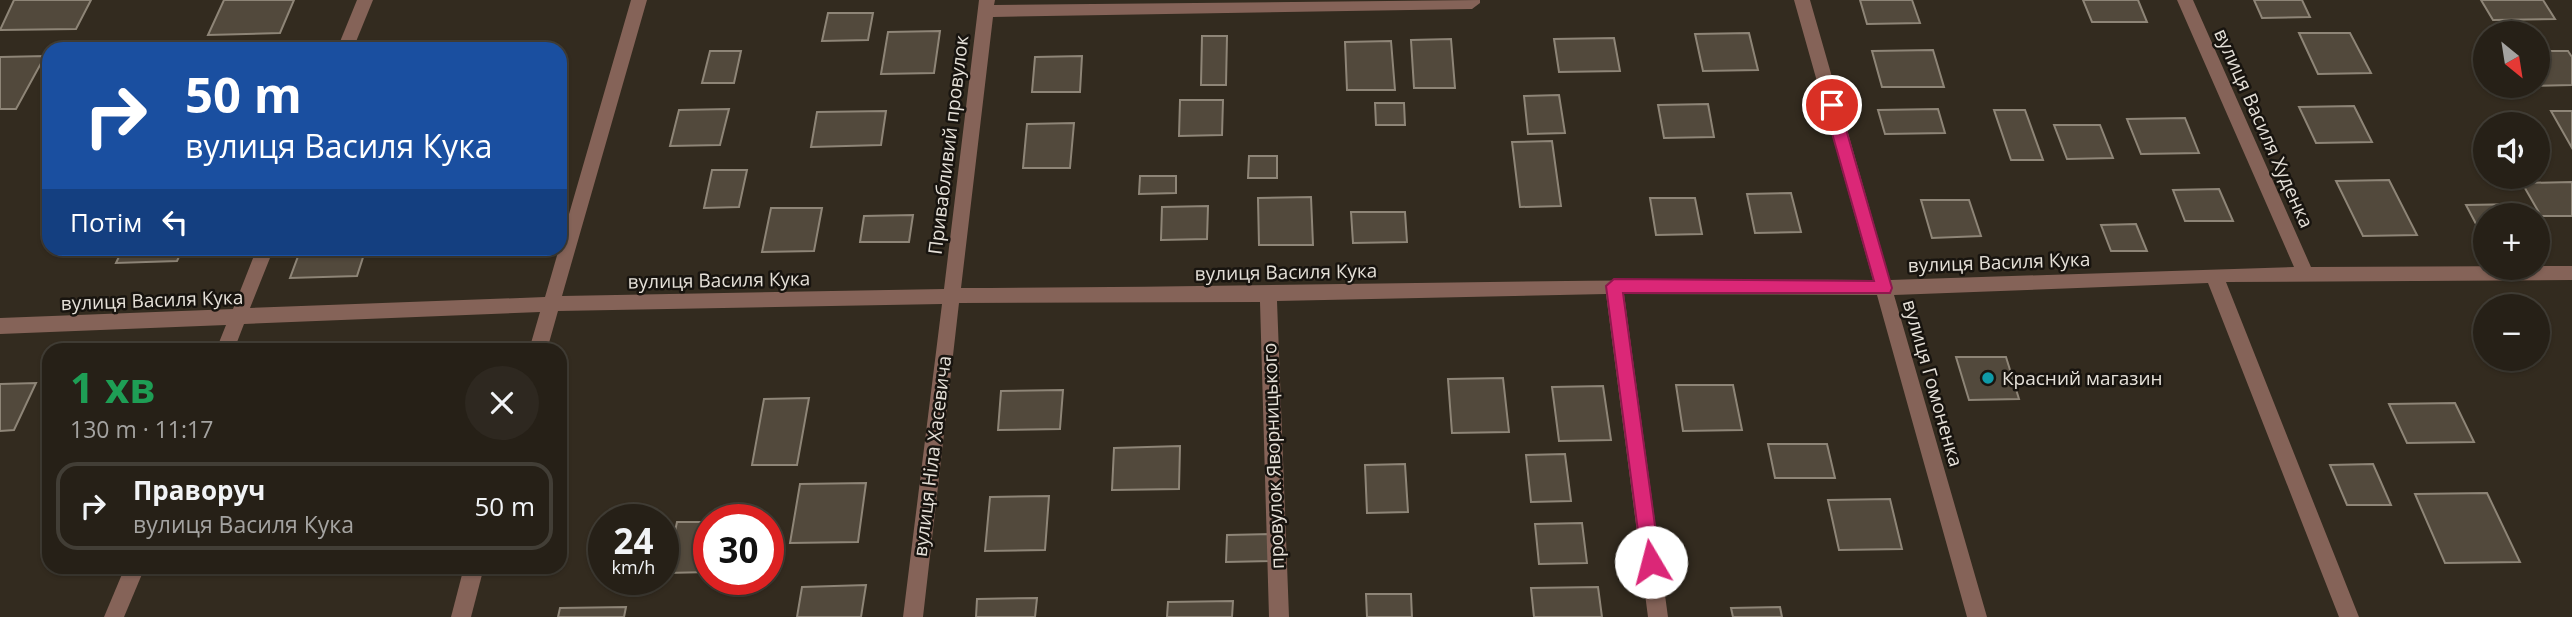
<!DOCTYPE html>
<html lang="uk">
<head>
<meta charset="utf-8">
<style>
	:root { --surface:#262017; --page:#2e2820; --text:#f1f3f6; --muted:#a4a3a1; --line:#423e36 }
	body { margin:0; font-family:"Open Sans",sans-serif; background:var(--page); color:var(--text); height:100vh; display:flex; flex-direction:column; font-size:26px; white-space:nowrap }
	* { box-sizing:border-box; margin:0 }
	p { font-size:23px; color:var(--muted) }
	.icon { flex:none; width:38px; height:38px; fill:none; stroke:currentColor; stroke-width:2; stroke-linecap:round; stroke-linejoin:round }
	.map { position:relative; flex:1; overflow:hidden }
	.details { position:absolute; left:42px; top:343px; width:525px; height:231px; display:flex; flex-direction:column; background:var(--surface); border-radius:21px; box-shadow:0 2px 5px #0004,0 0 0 2px var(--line) }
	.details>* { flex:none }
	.top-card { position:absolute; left:42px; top:42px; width:525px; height:214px; border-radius:21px; box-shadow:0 2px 5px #0004,0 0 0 2px var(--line); background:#1a4fa0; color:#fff; overflow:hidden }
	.needle { width:46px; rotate:150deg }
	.buttons { position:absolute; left:2473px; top:21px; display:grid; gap:14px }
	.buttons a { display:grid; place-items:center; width:77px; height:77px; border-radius:50%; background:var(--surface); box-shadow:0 2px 5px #0004,0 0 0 2px var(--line); font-size:35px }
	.speed { position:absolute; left:588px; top:504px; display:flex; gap:14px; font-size:35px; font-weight:700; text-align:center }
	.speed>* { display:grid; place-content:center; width:91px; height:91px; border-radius:50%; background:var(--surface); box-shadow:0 2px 5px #0004,0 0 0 2px var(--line); line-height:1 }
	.speed small { font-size:18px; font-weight:400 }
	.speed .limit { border:10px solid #d22; background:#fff; color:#111 }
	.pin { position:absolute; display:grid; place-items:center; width:60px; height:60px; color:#fff; margin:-30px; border:4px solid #fff; border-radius:50%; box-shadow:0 2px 7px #0007 }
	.me { position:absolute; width:77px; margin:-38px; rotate:352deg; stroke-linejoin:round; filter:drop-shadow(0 0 5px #0008) }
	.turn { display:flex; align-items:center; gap:24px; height:147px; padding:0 28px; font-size:32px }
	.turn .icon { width:91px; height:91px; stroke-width:2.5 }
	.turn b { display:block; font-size:49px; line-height:60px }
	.then { display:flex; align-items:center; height:66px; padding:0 28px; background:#0003; gap:14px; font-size:26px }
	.round { display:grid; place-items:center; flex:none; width:74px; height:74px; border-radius:37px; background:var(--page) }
	.summary { display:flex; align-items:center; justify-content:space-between; height:119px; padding:0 28px }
	h1 { font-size:42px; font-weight:700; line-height:52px; color:#1e9e55 }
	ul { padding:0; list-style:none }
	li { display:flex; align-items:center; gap:21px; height:88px; margin:0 14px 10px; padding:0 14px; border:4px solid var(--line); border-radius:21px }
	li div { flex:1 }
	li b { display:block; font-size:26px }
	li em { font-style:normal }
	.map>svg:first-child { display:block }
</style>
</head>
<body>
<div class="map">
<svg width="2572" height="617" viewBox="0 0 2572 617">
	<rect width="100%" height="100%" fill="#332b1f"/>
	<g fill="#52493c" stroke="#8e8577" stroke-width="2">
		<path d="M14 0H91L76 29 0 30Z"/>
		<path d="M224 0H294L280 33 208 35Z"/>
		<path d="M1860 0H1912L1920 23 1867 24Z"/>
		<path d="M2083 0H2138L2147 22H2092Z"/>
		<path d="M2254 0H2302L2310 17 2262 18Z"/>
		<path d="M2481 0H2543L2555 19 2493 20Z"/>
		<path d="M828 13H873L868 40 822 41Z"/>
		<path d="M940 31 934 73 881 74 888 32Z"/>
		<path d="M1749 33 1758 70 1703 71 1695 34Z"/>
		<path d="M2299 33H2350L2371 73 2318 74Z"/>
		<path d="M1202 36H1227L1226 85H1201Z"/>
		<path d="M1614 38 1620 71 1559 72 1554 39Z"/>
		<path d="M1451 39 1455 88H1414L1411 40Z"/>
		<path d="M1391 41 1395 90H1347L1345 42Z"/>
		<path d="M1933 50 1944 87H1882L1872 51Z"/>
		<path d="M710 51H741L734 83H702Z"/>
		<path d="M2538 51H2568L2572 57V85L2528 86H2538Z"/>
		<path d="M45 56 16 109H0V57Z"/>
		<path d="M1082 56 1080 92H1032L1035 57Z"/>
		<path d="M1559 95 1565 133 1528 134 1524 96Z"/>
		<path d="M1180 100H1223L1222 135 1179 136Z"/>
		<path d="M1375 103H1404L1405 125H1376Z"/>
		<path d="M1708 104 1714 137 1664 138 1658 105Z"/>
		<path d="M2354 106 2372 142 2316 143 2299 107Z"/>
		<path d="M729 109 720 145 670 146 679 110Z"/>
		<path d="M1938 109 1945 133 1885 134 1878 110Z"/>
		<path d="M1994 110H2025L2043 160H2011Z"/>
		<path d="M886 111 881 145 811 147 817 112Z"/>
		<path d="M2551 111H2572V148Z"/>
		<path d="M2185 118 2199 153 2141 154 2127 119Z"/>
		<path d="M1074 123 1070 168H1023L1027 124Z"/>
		<path d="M2054 125H2100L2113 158 2067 159Z"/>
		<path d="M1552 141 1561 206 1520 207 1512 142Z"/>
		<path d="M1249 156H1277V178H1248Z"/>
		<path d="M712 170H747L739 207 704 208Z"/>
		<path d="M1140 176H1176V193L1139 194Z"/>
		<path d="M2389 180 2417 235 2363 236 2336 181Z"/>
		<path d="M2572 182V216H2541L2522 183Z"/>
		<path d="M2219 189 2233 221H2185L2173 190Z"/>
		<path d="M1791 193 1801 232 1755 233 1747 194Z"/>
		<path d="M1311 197 1313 245H1259L1258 198Z"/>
		<path d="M1650 198H1695L1702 234 1656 235Z"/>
		<path d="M1921 200H1969L1981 236 1932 238Z"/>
		<path d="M2521 204 2528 215H2485V241L2466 205Z"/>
		<path d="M1208 206 1207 239 1161 240 1162 207Z"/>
		<path d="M771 208H822L814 251 762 252Z"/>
		<path d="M1351 212H1405L1407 242 1353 243Z"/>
		<path d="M913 215 909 242H860L864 216Z"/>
		<path d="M2136 224 2147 251H2111L2101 225Z"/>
		<path d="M123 248H183L177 261 116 263Z"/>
		<path d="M366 248 357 276 290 278 300 251Z"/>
		<path d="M1956 357H2006L2019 399 1969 400Z"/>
		<path d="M1503 378 1509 432 1452 433 1448 379Z"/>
		<path d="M36 383 14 430 0 431V384Z"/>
		<path d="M1676 385H1733L1742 430 1683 431Z"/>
		<path d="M1603 386 1611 440 1559 441 1552 387Z"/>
		<path d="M1063 390 1060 429 998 430 1001 391Z"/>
		<path d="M809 398 797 465H752L764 399Z"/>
		<path d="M2455 403 2474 442 2407 443 2389 404Z"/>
		<path d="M1768 444H1827L1835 478H1775Z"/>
		<path d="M1180 446 1179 489 1112 490 1114 448Z"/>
		<path d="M1565 454 1571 501 1531 502 1526 455Z"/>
		<path d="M1405 464 1408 512 1367 513 1365 465Z"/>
		<path d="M2373 464 2391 505H2347L2330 465Z"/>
		<path d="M866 483 858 542 790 543 800 484Z"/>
		<path d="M2487 493 2520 562 2445 563 2415 494Z"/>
		<path d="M1049 496 1045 550 985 551 990 497Z"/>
		<path d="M1890 499 1902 549 1839 550 1828 500Z"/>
		<path d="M677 522H709V572L666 573Z"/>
		<path d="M1582 523 1587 563 1539 564 1535 524Z"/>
		<path d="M1271 534V561L1226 562 1227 535Z"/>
		<path d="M866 585 861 617H797L802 587Z"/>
		<path d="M1598 587 1602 617H1534L1531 588Z"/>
		<path d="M1366 594H1411L1412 617H1367Z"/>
		<path d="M1037 598 1035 617H976L977 599Z"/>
		<path d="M1233 601 1232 617H1167L1168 602Z"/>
		<path d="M626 607 624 617H558L560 608Z"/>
		<path d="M1780 607 1782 617H1733L1731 608Z"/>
	</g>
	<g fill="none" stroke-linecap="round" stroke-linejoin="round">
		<g fill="#856358" fill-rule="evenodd">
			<path d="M357 0H373L353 49H337Z"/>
			<path d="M631 0H647L562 296 944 289 979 0H995L994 5 1480 0V3L1472 9 993 17 961 288C1265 287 1569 278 1873 280L1794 0H1810L1890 280 2294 267 2177 0H2193L2311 267 2572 266V280L2226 282 2359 617H2339L2208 283 1894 295 1987 617H1967L1877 295 1624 294 1668 617H1648L1606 294 1277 301 1289 617H1269L1260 302 959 303 923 617H903L942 304 558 311 547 350H529L540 312 244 324 234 350H216L226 325 0 334V318L233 309 257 248H274L250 308 545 297Z"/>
			<path d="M125 567H145L124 617H104Z"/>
			<path d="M464 567H484L471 617H451Z"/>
		</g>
	</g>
	<path fill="#db2777" stroke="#8e194d" stroke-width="2" d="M1832 99 1839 105 1892 288 1890 293H1623L1660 562 1657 568 1651 570 1645 568 1642 562 1606 286 1614 279 1874 281 1824 105Z"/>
	<circle fill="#0f9aa8" stroke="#18140f" stroke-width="2.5" cx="1988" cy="378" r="7"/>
	<g text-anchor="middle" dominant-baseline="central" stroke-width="5" stroke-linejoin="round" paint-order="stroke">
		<g font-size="19" fill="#e5e0d8" stroke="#18140f">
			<text transform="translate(2264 128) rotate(66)">вулиця Василя Худенка</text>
			<text transform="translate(948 145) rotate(-83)">Привабливий провулок</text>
			<text transform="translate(1999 262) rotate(-2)">вулиця Василя Кука</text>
			<text transform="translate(1286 272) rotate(-1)">вулиця Василя Кука</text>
			<text transform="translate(719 280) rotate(-1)">вулиця Василя Кука</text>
			<text transform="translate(152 300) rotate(-2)">вулиця Василя Кука</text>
			<text transform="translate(1933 383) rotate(74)">вулиця Гомоненка</text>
			<text transform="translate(932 456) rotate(-83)">вулиця Ніла Хасевича</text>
			<text transform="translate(1273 456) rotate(-92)">провулок Яворницького</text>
		</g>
		<g font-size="19" fill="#e5e0d8" stroke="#18140f" text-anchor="start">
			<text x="2002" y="378">Красний магазин</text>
		</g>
	</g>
</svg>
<div class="buttons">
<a><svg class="needle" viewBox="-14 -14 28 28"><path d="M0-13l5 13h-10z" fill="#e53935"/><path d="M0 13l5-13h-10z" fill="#a4a3a1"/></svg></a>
<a><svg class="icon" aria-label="sound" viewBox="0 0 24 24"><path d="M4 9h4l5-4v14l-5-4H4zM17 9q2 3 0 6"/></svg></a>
<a>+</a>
<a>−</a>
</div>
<div class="speed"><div>24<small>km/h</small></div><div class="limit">30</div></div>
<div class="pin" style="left:1832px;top:105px;background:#d93025"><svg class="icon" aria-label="arrive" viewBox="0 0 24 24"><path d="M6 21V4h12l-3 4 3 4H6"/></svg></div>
<svg class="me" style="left:1651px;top:562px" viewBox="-20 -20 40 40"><circle r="19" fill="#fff"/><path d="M0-13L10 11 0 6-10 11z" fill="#db2777"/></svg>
<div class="top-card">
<div class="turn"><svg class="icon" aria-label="right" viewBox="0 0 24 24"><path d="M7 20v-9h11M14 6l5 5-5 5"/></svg><div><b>50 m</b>вулиця Василя Кука</div></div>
<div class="then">Потім<svg class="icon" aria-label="left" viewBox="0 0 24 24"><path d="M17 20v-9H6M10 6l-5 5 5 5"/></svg></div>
</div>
<section class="details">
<div class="summary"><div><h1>1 хв</h1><p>130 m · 11:17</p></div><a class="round"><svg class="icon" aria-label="close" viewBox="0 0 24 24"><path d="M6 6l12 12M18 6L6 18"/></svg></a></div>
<ul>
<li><svg class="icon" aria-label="right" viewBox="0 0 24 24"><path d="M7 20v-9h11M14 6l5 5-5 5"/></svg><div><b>Праворуч</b><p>вулиця Василя Кука</p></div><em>50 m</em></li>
</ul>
</section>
</div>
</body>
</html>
